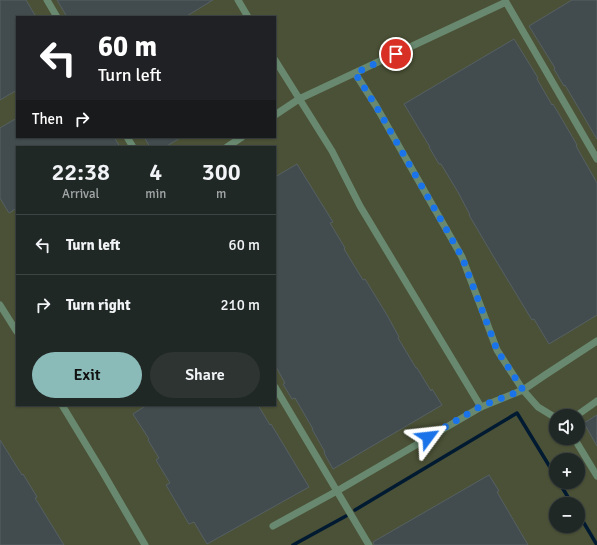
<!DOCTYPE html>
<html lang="en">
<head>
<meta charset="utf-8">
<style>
	:root { --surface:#202826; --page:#2d3432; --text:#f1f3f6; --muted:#a2a6a7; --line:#3d4443; --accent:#8bbbb9 }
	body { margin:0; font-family:Signika,sans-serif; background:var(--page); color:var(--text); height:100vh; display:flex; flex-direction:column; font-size:15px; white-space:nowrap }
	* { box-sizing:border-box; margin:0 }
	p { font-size:13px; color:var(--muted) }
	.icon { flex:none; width:22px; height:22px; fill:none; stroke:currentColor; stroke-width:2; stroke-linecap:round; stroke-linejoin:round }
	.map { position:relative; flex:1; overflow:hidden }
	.sheet { position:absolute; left:16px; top:146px; width:260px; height:260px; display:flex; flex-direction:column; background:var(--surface); border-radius:0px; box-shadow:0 1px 3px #0004,0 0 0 1px var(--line) }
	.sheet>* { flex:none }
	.guide { position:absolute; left:16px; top:16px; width:260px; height:122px; border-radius:0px; box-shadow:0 1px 3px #0004,0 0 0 1px var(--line); background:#202124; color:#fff; overflow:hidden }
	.buttons { position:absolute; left:549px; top:409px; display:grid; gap:8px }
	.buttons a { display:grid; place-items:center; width:36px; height:36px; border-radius:50%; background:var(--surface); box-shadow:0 1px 3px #0004,0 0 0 1px var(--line); font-size:20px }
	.pin { position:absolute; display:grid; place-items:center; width:34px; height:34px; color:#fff; margin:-17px; border:2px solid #fff; border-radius:50%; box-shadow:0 1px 4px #0007 }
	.me { position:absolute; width:44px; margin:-22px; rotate:60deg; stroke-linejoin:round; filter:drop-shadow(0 0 3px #0008) }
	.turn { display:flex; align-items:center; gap:14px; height:84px; padding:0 16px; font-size:18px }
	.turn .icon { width:52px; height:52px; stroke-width:2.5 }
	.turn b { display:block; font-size:28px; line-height:34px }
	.then { display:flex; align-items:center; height:38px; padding:0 16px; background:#0003; gap:8px; font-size:15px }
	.eta { display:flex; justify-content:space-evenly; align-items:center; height:68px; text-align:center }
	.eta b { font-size:24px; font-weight:600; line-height:28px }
	.cta { display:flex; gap:8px; margin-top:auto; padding:8px 16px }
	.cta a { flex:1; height:46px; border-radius:24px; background:var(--accent); color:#111; font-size:16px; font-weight:600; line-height:46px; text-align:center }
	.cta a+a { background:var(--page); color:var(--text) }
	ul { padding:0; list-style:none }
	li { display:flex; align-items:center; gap:12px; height:60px; padding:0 16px; border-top:1px solid var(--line) }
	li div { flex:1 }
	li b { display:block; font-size:15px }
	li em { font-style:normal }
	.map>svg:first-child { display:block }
</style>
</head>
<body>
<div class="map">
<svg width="597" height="545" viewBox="0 0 597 545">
	<rect width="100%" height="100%" fill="#2b3533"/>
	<path fill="#4b5136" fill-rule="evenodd" d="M0 0H597V545H0ZM17 17H275V137H17ZM17 147H275V405H17ZM556 416H578V438H556ZM556 460H578V482H556ZM556 504H578V526H556Z"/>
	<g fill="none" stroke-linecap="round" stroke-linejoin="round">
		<g stroke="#001a32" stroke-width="3.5">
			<path d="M559 482 572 504"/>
			<path d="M355 510 517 413 556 477"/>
			<path d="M578 513 597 545"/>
			<path d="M293 545 346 516"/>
		</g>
	</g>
	<g fill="#424c4f" stroke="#566063">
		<path d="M0 0H26L36 17H17V90L0 100Z"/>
		<path d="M57 0H213L185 17H67Z"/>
		<path d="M572 0H597V139L565 85 564 86 554 69 555 68 529 26Z"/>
		<path d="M514 39 538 78 537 79 552 105 553 104 563 121 577 145 576 146 597 183V315L549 344 534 319 532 320 492 254 469 215H470L458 192 441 164H439L429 147H430L404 104Z"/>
		<path d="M17 118V137H114L120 147H17V208L9 213 0 198V128Z"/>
		<path d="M144 137H182L165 147H150Z"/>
		<path d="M297 164 333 222 330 223 345 248 344 249 363 280 365 279 387 315 399 337 398 338 416 368H417L431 391 432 389 442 405 333 469 324 453 325 452 312 429H313L295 398 292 399 283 384 285 383 275 365V177Z"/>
		<path d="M147 405H258L270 425 271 424 309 487 207 544 194 522 189 524 166 485 170 483 156 460 159 458 148 440 149 439 133 414Z"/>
		<path d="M597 415V446L584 423Z"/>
		<path d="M0 440 22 475 23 474 37 497 35 498 64 545H0Z"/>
		<path d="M489 475 499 491 497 492 528 545H374L373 542Z"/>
	</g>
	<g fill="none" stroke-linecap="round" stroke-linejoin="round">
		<g stroke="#68896f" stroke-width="7">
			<path d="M47 0 57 17"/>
			<path d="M238 0 248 17"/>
			<path d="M275 60 332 151 360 206 481 407"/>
			<path d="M355 73 376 106 462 257 484 315 497 350 523 390 538 407 556 418"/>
			<path d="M275 115 299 99 506 2 597 159"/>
			<path d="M127 137 133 147"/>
			<path d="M227 147 242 137"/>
			<path d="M0 305 17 332"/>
			<path d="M275 387 369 545"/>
			<path d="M62 405 102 471 145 545"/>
			<path d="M576 416 597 401"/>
			<path d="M574 438 597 476"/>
			<path d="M273 526 337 491 481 407 523 390 545 375 597 341"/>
		</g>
	</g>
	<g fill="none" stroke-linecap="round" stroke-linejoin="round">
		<path stroke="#1a73e8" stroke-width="7" stroke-dasharray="0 12.6" d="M396 54 355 73 376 106 462 257 484 315 497 350 523 390 481 406 428 437"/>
	</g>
</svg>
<div class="buttons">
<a><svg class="icon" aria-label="sound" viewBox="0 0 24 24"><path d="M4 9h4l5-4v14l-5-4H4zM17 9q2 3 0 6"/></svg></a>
<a>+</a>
<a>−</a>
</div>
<div class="pin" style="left:396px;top:54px;background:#d93025"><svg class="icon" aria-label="arrive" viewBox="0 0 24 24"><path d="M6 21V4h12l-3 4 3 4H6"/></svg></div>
<svg class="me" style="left:428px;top:437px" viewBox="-20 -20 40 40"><path d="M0-17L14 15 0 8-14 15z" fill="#1a73e8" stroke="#fff" stroke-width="4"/></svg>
<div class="guide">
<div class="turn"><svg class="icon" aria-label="left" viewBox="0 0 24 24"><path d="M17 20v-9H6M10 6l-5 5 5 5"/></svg><div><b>60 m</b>Turn left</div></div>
<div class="then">Then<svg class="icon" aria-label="right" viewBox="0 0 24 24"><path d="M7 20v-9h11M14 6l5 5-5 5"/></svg></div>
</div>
<section class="sheet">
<div class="eta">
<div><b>22:38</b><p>Arrival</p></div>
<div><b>4</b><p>min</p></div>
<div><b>300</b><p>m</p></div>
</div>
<ul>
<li><svg class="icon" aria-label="left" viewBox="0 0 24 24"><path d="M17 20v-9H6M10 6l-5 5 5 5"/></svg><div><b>Turn left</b></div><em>60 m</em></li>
<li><svg class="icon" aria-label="right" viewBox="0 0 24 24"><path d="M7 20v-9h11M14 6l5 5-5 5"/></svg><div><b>Turn right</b></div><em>210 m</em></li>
</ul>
<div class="cta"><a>Exit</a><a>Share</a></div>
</section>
</div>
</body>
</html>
